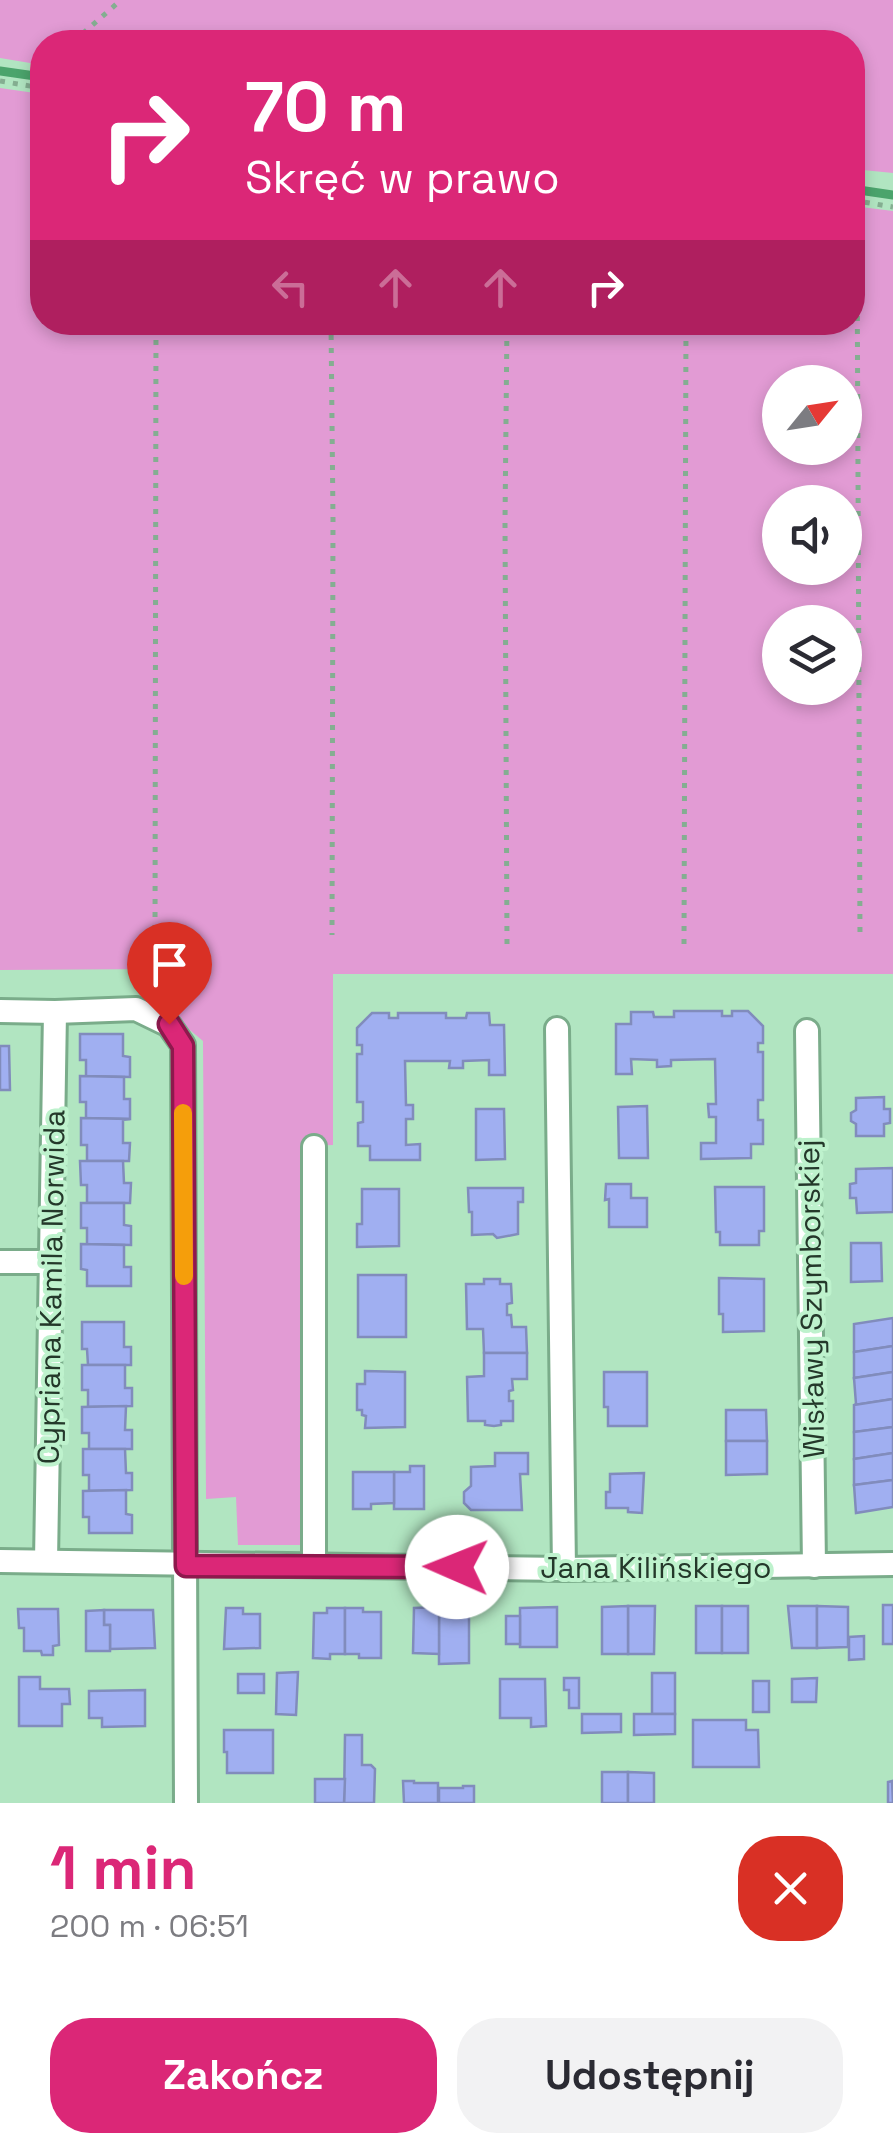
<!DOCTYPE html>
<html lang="pl">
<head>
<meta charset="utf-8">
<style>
	:root { --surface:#fff; --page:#f2f2f3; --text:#2b2b33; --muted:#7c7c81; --accent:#db2777 }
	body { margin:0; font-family:"Space Grotesk",sans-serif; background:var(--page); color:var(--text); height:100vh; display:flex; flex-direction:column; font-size:38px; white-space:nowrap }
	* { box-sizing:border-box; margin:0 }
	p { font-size:32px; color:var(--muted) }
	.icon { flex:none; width:55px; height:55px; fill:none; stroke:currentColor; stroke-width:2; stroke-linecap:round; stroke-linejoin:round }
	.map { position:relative; height:1803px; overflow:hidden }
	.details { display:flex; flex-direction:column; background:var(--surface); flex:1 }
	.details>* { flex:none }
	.banner { position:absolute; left:30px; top:30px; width:835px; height:305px; border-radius:40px; box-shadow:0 5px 15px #0003; background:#db2777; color:#fff; overflow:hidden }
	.needle { width:65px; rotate:60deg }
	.buttons { position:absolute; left:762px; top:365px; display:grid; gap:20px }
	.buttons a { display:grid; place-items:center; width:100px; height:100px; border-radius:50%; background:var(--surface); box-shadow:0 5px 15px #0003; font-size:50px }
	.pin { position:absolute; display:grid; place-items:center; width:85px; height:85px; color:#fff; margin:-102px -42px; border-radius:50% 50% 50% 0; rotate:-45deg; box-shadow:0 0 10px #0007 }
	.pin .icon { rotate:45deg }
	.me { position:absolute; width:110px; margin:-55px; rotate:271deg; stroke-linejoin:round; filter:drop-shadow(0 0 8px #0008) }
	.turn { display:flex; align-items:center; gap:35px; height:210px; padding:0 50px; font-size:45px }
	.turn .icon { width:130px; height:130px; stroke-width:2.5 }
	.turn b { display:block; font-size:70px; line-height:85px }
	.lanes { display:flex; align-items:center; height:95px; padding:0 50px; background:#0003; justify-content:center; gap:50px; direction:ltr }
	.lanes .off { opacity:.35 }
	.round { display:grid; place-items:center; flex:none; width:105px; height:105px; border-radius:40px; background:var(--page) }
	.overview { display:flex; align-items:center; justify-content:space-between; height:170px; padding:0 50px }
	h1 { font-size:60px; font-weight:600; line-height:75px; color:var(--accent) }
	.cta { display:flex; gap:20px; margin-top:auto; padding:20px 50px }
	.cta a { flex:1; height:115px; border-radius:40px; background:var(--accent); color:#fff; font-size:40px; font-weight:600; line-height:115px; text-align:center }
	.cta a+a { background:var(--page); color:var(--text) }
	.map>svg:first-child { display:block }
</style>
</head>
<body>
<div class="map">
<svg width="893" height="1803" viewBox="0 0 893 1803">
	<rect width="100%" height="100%" fill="#b1e5c1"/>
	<g fill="#e29bd4" fill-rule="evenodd">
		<path d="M0 0H893V173L853 169 852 42H42V65L0 58Z"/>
		<path d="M0 88 42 94V322H852L853 206 893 211V974H333V1145L304 1146 305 1545H238L236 1497 206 1499 203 1041 160 1005 159 969 0 970ZM780 382H845V448H780ZM780 502H845V568H780ZM780 622H845V688H780Z"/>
	</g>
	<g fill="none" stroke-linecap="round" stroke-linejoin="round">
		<g stroke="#4ba46c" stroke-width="9">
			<path d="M0 71 42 77"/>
			<path d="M852 189 893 195"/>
		</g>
	</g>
	<g fill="#a0aff1" stroke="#818cbc" stroke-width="2.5">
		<path d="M674 1011H722V1016H732V1011H748L763 1026V1043H758V1052H763V1100H758V1120H763V1144H751V1158L701 1159V1143H716V1117H709L708 1104H716L715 1059 671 1060V1066L657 1067V1060L631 1059 632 1074H616V1024H631V1012H653L654 1017H674Z"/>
		<path d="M372 1013H389V1018H398V1013H446V1018H466L467 1013H489L490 1025H504L505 1075H489V1060L463 1061V1068H449L450 1061H405L406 1105H413V1119H406V1145L420 1144V1160H370V1146H358V1123L363 1122V1102H357V1054H362V1045H357V1028Z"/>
		<path d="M80 1034H123V1056L130 1057V1077L86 1076V1060H80Z"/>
		<path d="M0 1046H9L10 1090H0Z"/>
		<path d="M80 1076 124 1077V1099H130V1119L86 1118V1102H80Z"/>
		<path d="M884 1097V1109H890V1123L884 1124V1136H856V1124L851 1121V1113L856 1110V1098Z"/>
		<path d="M647 1106 648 1158H619L618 1107Z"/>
		<path d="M476 1109H504L505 1159 476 1160Z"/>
		<path d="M81 1118 130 1119 123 1120V1143H130L129 1161H87V1145H81Z"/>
		<path d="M80 1161H123L124 1183H131L130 1203H87V1185H81Z"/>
		<path d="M893 1168V1212L857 1213 856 1198H850V1184L856 1183V1169Z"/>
		<path d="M606 1184H631V1198H647V1227H609V1199L605 1200Z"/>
		<path d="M715 1187H764V1231H759V1245H720V1232H716Z"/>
		<path d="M468 1188H523V1202H518V1234L497 1238 493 1234 472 1235V1212H469Z"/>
		<path d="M362 1189H399V1246L357 1247V1224H362Z"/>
		<path d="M81 1203H124V1225L131 1226V1245L87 1244V1228H81Z"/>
		<path d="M851 1243H881L882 1281 851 1282Z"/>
		<path d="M81 1244 124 1245V1267H131V1286H87V1270L81 1269Z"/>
		<rect x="358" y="1275" width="48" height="62"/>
		<path d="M719 1278 764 1279V1331L723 1332V1314H719Z"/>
		<path d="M484 1279H500V1284H511L512 1303 507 1304V1315H511L512 1327H526L527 1353H484L483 1329H467L466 1284H484Z"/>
		<path d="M893 1318V1346L854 1352V1324Z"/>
		<path d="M82 1322H124V1347H131V1365H88L87 1349H82Z"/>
		<path d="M893 1346V1372L854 1378V1352Z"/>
		<path d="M484 1353H527V1379H512L513 1390 509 1391V1401H513V1421H501V1425L494 1426 485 1425V1421H468L467 1377 484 1376Z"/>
		<path d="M82 1365H125V1388H132V1406L88 1407V1390H82Z"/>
		<path d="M365 1371 405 1372V1427L365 1428 366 1416 362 1415V1410H357V1384H365Z"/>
		<path d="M604 1372H647V1426H608V1407H604Z"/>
		<path d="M893 1372V1399L854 1405 856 1404 854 1378Z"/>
		<path d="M893 1399V1427L854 1432V1405Z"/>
		<path d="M126 1406 125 1430H132V1449H89V1433H82V1407Z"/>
		<path d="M726 1410H766L767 1441H726Z"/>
		<path d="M893 1427V1453L854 1459V1432Z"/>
		<path d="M726 1441H767V1474L726 1475Z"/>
		<path d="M83 1449H125L126 1473H132V1490L89 1491V1475H83Z"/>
		<path d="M495 1453H528V1474H520L522 1510H471L464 1503V1492L471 1486V1467L495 1466Z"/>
		<path d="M893 1453V1480L854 1485V1459Z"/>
		<path d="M410 1466H424V1509H394V1472H410Z"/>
		<path d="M353 1472H394V1503L371 1504V1509H353Z"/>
		<path d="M644 1473 642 1513 628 1512V1508H606V1492H610V1474Z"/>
		<path d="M893 1480V1507L856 1513 854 1485Z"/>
		<path d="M126 1490V1514L132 1515V1533H89V1517H83V1491Z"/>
		<rect x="883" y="1605" width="10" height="39"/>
		<path d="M628 1606H655L654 1654H628Z"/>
		<path d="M628 1606V1654H602V1607Z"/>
		<rect x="696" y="1606" width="26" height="47"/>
		<rect x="722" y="1606" width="26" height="47"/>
		<path d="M788 1606H817V1648H792Z"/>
		<path d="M817 1606 848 1607V1647L817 1648Z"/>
		<path d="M439 1607 469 1608V1663L439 1664Z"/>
		<path d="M439 1607V1654L413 1653 414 1608Z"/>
		<path d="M557 1607V1647H520V1608Z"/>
		<path d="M226 1608H243V1614H260V1648L224 1649Z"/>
		<path d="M327 1608H345V1654H330V1659L313 1658 314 1613H327Z"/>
		<path d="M345 1608H363V1612H381V1658H359V1654H345Z"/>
		<path d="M18 1609H58L59 1645 53 1646V1655H42L41 1651H24V1628H19Z"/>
		<path d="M104 1610H153L155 1648 110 1649V1625H104Z"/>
		<path d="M104 1610V1625H110V1651H86V1611Z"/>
		<rect x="506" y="1616" width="14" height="28"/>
		<path d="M864 1636V1659L849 1660V1637Z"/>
		<path d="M298 1672 296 1715 276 1714 277 1673Z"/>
		<rect x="652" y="1673" width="23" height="41"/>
		<rect x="238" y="1674" width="26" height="19"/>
		<path d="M19 1677H40V1689H69L70 1704H62V1726H19Z"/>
		<path d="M564 1678H579V1708H569V1690H564Z"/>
		<path d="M817 1678 816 1702H792V1679Z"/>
		<path d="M500 1679H545L546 1726 531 1727V1718H500Z"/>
		<rect x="753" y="1681" width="16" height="31"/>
		<path d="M145 1690V1726L102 1727V1718H89V1691Z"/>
		<path d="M582 1714H621V1732L582 1733Z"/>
		<path d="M634 1714H675V1734L634 1735Z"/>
		<path d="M693 1720H746V1730H758L759 1767H693Z"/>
		<path d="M224 1730H273V1773H227V1752H224Z"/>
		<path d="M345 1735H362V1765H371L375 1769 374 1803H344Z"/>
		<rect x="602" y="1772" width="26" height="31"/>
		<path d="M628 1772 654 1773V1803H628Z"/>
		<path d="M315 1779H345L344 1803H315Z"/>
		<path d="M403 1781H414V1783H438V1803H404Z"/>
		<path d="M892 1781 893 1803H888V1782Z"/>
		<path d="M463 1786H474V1803H439V1788H463Z"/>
	</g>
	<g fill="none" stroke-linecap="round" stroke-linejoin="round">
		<defs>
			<g id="minor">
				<path d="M0 1011 55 1012 136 1009 169 1025 183 1045 186 1803"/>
				<path d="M557 1029 564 1569"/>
				<path d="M807 1031 814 1566"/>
				<path d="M0 1262H52"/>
				<path d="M0 1561 564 1569 893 1564"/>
				<path d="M46 1561 55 1012"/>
				<path d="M314 1565V1147"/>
			</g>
		</defs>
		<use href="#minor" stroke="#7aac8a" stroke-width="28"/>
		<g stroke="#84ae91" stroke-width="5" stroke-dasharray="5 8" stroke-linecap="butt">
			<path d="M73 42 121 0"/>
			<path d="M0 81 42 88"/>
			<path d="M852 200 893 207"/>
			<path d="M857 238 860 938"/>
			<path d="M331 322 333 520 332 935"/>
			<path d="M155 943 156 322"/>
			<path d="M507 944 505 522 507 322"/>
			<path d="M684 944 686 322"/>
		</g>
		<use href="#minor" stroke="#fff" stroke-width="22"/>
	</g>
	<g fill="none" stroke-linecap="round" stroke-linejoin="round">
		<defs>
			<path id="route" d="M169 1024 183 1046 186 1566 457 1567"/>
		</defs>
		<use href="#route" stroke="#8e194d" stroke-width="25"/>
		<use href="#route" stroke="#db2777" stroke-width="18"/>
		<path stroke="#f59e0b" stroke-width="18" d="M183 1113 184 1276"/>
	</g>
	<g text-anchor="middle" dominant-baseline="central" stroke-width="8" stroke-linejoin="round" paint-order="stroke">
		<g font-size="30" fill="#24382a" stroke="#bef2cd">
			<text transform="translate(51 1287) rotate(-89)">Cypriana Kamila Norwida</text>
			<text transform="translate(811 1299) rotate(-91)">Wisławy Szymborskiej</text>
			<text x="656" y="1567">Jana Kilińskiego</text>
		</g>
	</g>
</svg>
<div class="buttons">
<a><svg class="needle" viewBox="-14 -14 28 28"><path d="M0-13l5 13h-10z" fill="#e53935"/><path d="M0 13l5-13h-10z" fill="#7c7c81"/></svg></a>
<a><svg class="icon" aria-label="sound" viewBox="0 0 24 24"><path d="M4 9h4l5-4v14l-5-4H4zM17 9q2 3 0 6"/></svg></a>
<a><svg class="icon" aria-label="layers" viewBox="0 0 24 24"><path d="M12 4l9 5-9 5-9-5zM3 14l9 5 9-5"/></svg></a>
</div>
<div class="pin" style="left:169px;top:1024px;background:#d93025"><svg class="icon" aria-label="arrive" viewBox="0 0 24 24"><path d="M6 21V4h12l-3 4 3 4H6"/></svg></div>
<svg class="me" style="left:457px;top:1567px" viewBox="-20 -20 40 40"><circle r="19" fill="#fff"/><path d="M0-13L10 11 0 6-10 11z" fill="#db2777"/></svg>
<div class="banner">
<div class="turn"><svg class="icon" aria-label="right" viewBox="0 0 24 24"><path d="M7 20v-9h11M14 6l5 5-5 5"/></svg><div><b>70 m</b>Skręć w prawo</div></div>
<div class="lanes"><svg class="icon off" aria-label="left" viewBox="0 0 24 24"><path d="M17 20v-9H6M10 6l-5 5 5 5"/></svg><svg class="icon off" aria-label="ahead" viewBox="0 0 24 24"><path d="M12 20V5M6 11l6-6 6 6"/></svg><svg class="icon off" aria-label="ahead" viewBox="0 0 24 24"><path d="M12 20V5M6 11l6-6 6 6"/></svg><svg class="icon" aria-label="right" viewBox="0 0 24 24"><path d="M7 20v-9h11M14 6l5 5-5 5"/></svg></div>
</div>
</div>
<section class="details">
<div class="overview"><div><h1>1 min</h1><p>200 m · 06:51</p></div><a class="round" style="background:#d93025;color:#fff"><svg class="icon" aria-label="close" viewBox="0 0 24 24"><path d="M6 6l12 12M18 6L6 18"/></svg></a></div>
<div class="cta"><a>Zakończ</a><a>Udostępnij</a></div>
</section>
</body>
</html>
